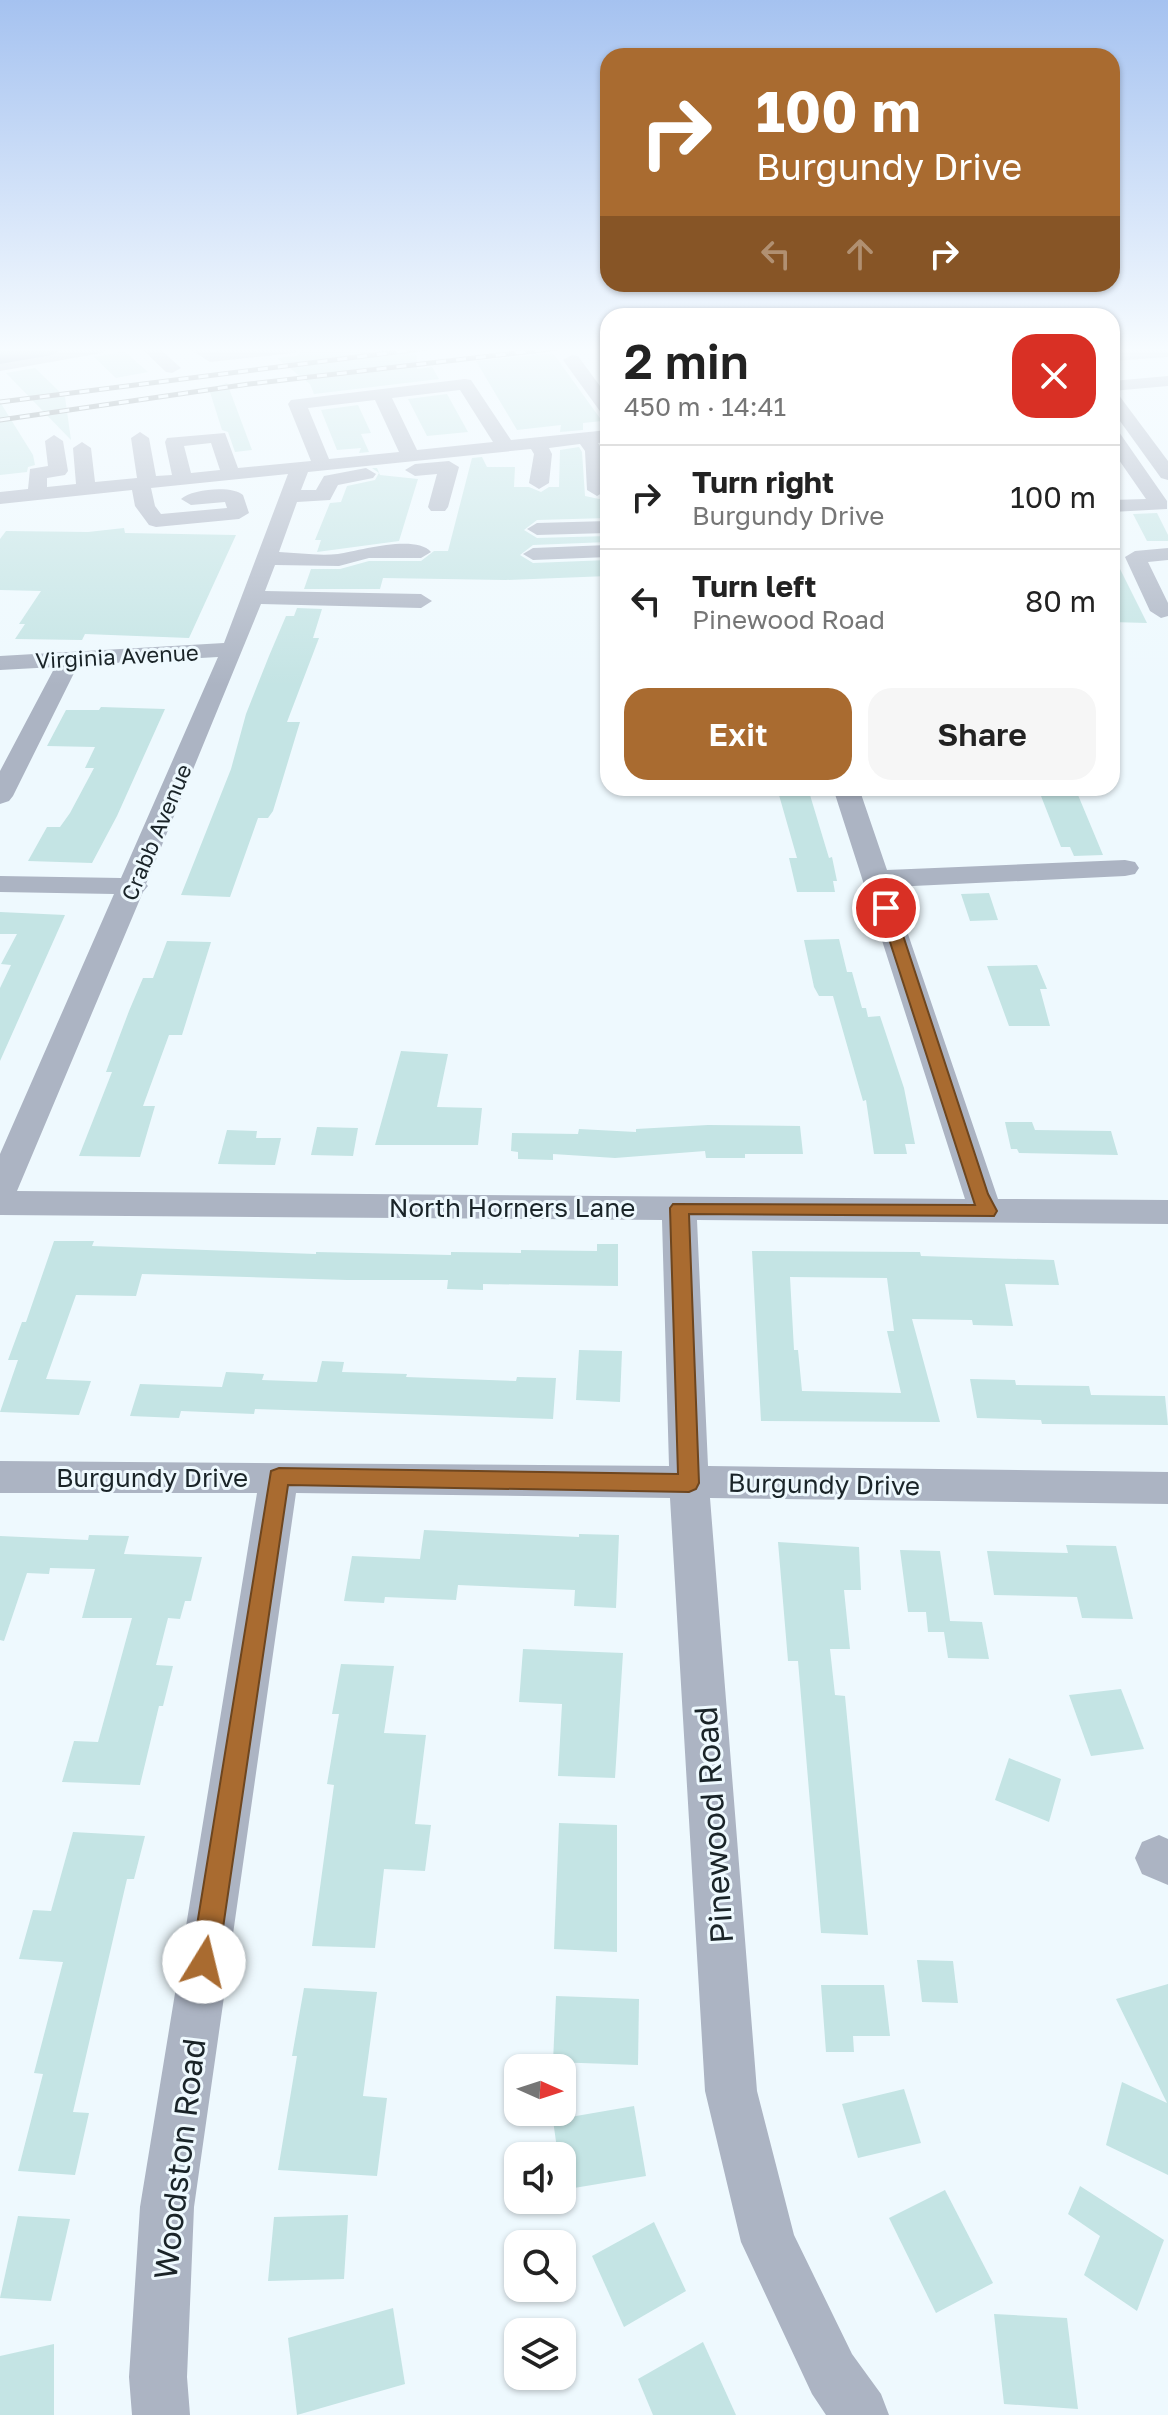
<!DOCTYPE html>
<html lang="en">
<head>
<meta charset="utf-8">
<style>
	:root { --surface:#fff; --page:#f6f6f6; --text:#222; --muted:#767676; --line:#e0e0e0; --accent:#a96b30 }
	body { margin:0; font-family:"Golos Text",sans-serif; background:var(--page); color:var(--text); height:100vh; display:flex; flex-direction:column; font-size:30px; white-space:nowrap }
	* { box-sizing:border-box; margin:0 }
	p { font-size:26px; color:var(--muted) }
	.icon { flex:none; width:44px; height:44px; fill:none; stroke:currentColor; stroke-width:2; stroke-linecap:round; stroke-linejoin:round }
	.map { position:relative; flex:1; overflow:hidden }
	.details { position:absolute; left:600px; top:308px; width:520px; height:488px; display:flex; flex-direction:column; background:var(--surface); border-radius:24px; box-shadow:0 2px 6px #0004 }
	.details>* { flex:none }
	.top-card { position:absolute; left:600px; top:48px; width:520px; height:244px; border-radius:24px; box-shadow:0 2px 6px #0004; background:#a96b30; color:#fff; overflow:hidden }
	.needle { width:52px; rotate:93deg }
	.buttons { position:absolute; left:504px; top:2054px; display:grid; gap:16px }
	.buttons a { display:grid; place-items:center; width:72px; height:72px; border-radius:16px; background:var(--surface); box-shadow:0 2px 6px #0004; font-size:40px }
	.pin { position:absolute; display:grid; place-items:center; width:68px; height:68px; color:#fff; margin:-34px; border:4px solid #fff; border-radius:50%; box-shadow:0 2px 8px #0007 }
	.me { position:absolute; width:88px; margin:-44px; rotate:9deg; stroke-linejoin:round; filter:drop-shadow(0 0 6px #0008) }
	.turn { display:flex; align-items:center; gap:28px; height:168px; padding:0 24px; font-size:36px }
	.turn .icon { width:104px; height:104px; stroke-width:2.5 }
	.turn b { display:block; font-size:56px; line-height:68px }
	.lanes { display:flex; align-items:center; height:76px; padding:0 24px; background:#0003; justify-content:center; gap:40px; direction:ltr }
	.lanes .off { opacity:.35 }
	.round { display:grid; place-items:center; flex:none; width:84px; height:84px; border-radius:24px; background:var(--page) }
	.summary { display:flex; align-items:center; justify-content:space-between; height:136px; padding:0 24px }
	h1 { font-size:48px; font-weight:600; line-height:60px }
	.button { display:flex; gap:16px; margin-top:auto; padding:16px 24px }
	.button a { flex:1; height:92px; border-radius:24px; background:var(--accent); color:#fff; font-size:32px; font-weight:600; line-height:92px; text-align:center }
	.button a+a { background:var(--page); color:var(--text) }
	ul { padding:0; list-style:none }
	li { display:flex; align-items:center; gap:24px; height:104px; padding:0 24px; border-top:2px solid var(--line) }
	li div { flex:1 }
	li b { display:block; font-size:30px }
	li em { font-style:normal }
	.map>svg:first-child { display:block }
</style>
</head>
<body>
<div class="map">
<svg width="1168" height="2415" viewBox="0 0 1168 2415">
	<rect width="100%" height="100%" fill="#eef9fe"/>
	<g fill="#c4e4e4" fill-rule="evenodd">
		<path d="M305 348H416L417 369 432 367 439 379 314 394 310 384 277 358 296 356Z"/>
		<path d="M124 351 148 372 116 378 94 357Z"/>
		<path d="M553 353 602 421 583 423V430L560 432 561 425 517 430 476 361Z"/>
		<path d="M35 368 65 397 71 440 6 373Z"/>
		<path d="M227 383 252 450 235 452 228 432 222 430 209 389Z"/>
		<path d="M447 394 468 432 427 436 408 399Z"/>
		<path d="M0 402 33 455 35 465 28 467 27 472 0 475Z"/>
		<path d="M358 405 371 433 361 434 369 452 359 453 361 448 337 450 321 410Z"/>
		<path d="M579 447 582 452 585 496 599 499 608 496V518L537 520 524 530 537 538 608 536V542L533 545 520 555 533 563 608 560V576L505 580 383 578 380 589H304L311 569H340L369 561H421L434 551H448L472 458 482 457 487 467H515L514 487H529L541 492 549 487H559L560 450Z"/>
		<path d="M372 468H377L380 475 418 479 399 541 317 552 321 540H315L330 503 341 502 347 486 375 480 379 473Z"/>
		<path d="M1157 513 1168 535V541H1147L1133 514Z"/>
		<path d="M124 528 125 533 236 535 189 638 85 634 82 640 15 639 25 624H19L41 591 0 590V539L6 531 88 532Z"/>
		<path d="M1112 553 1147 623 1112 622Z"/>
		<path d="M297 608 322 609 313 638H319L287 722H300L273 811 268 818H258L230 897 181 895 231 769 246 714 269 656 286 616H294Z"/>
		<path d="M101 707 165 709 117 816 92 863 28 861 47 827H60L70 813 94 768H85L95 747 47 746 66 710H99Z"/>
		<path d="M779 795H810L829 858 832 857 837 881H833L835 892H797L789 858H797Z"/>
		<path d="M1078 795 1103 855 1074 856 1070 847H1061L1041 796Z"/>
		<path d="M989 893 998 920 970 921 961 894Z"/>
		<path d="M0 912 65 915 0 1061V988L11 965 1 964 17 934H0Z"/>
		<path d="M839 939 847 972H852L862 1008H866L868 1017 880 1016 904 1088 915 1144H905L907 1154H874L866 1100 863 1101 833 996H819L814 987 804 940Z"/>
		<path d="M167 941 211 942 182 1035H169L143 1106H155L140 1157 79 1156 112 1072H106L129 1011 143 978H153Z"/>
		<path d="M1037 965 1047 989H1040L1050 1026H1009L987 966Z"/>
		<path d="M401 1051 448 1054 437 1107 482 1108 478 1145H375Z"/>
		<path d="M1005 1122H1032L1035 1130 1111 1131 1118 1155 1019 1153 1017 1149H1011Z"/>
		<path d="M708 1125 800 1126 803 1154H745V1158H706L705 1151 615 1158 553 1154V1160L518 1159V1152L511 1151 512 1133 578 1134 579 1129 636 1132V1129Z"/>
		<path d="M317 1127 358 1128 353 1156 311 1155Z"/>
		<path d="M227 1130 257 1131 256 1138H281L275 1165 218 1164Z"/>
		<path d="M54 1241H94L92 1246 316 1254V1252L451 1255V1252L521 1253V1250L597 1251V1244H618V1286L483 1284V1290L447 1289 448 1280H347L142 1274 136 1296 76 1295 46 1379 91 1381 79 1415 0 1412 18 1360H8L22 1322H26Z"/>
		<path d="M752 1251 920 1252 921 1256 1054 1260 1059 1285 1005 1284 1013 1326 973 1325 972 1320 912 1319 940 1422 761 1421ZM790 1277 887 1278 894 1331H887L901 1393 802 1391 798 1350H794Z"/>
		<path d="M579 1350 622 1351 620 1402 576 1400Z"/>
		<path d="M322 1361 344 1362 342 1372 407 1374 406 1377 516 1381 517 1377 556 1378 553 1419 255 1409 254 1414 181 1411 179 1418 130 1416 140 1384 222 1387 226 1372 264 1374 262 1380 317 1382Z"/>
		<path d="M970 1379 1015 1380 1016 1385 1089 1386 1091 1395 1165 1396 1168 1425 1042 1424 1041 1420 977 1418Z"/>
		<path d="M424 1530 579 1537V1534L619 1535 616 1608 574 1606 575 1590 458 1585 456 1600 385 1597 384 1603 344 1601 352 1556 420 1559Z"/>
		<path d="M89 1535 129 1536 124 1554 202 1557 191 1601H185L180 1619 168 1618 156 1665 173 1666 163 1706H159L140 1785 62 1782 74 1741 98 1742 132 1618H82L95 1569 50 1568 49 1574 27 1573 4 1641 0 1640V1536L88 1540Z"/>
		<path d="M778 1542 859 1547 861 1590H844L850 1649H830L835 1695 845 1696 868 1935 821 1933 798 1661H788Z"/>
		<path d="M1066 1545 1116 1546 1133 1619 1082 1618 1077 1597 994 1595 987 1551 1068 1553Z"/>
		<path d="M900 1550 940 1551 950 1621 982 1622 989 1659 948 1658 944 1632H928L926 1612H908Z"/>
		<path d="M523 1649 623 1653 615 1778 558 1776 562 1704 519 1702Z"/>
		<path d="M341 1664 394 1666 384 1733 426 1735 415 1824 431 1825 425 1871 384 1869 375 1948 312 1946 334 1785 327 1784 339 1714H332Z"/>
		<path d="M1121 1689 1144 1749 1091 1756 1069 1695Z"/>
		<path d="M1009 1758 1061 1779 1049 1822 995 1800Z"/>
		<path d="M559 1823 617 1825V1952L554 1949Z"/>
		<path d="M73 1832 145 1836 134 1879H127L73 2112 89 2113 75 2175 18 2171 43 2074 34 2073 63 1962 19 1959 33 1910 51 1911Z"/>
		<path d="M917 1960 953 1961 958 2003 922 2002Z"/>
		<path d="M1168 1984V2175L1106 2145 1122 2082 1167 2103 1116 1999Z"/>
		<path d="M821 1985H884L890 2036H853L854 2052H826Z"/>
		<path d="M304 1988 377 1992 363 2096 387 2098 377 2176 278 2170 297 2056H292Z"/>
		<path d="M556 1996 639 1999 638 2065 553 2062Z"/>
		<path d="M904 2089 921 2143 858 2158 842 2104Z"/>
		<path d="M634 2106 646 2176 562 2190V2156H558L553 2120Z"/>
		<path d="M1080 2186 1164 2240 1137 2311 1084 2275 1100 2236 1068 2214Z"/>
		<path d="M945 2190 993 2283 936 2313 889 2218Z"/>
		<path d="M348 2215 344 2279 268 2281 274 2217Z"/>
		<path d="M18 2216 70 2219 51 2301 0 2298Z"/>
		<path d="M654 2222 686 2291 624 2327 592 2256Z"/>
		<path d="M393 2308 405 2384 297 2415 288 2338Z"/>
		<path d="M994 2314 1067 2318 1078 2409 1004 2404Z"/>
		<path d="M703 2342 736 2415H653L638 2379Z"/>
		<path d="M54 2344V2415H0V2356Z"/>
	</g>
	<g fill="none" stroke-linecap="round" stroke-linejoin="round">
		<g fill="#acb4c3" fill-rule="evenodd">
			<path d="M75 348H110L102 353 0 371V361Z"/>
			<path d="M141 348H159L181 368 172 373 166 372Z"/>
			<path d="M188 348H207L213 352 231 348H302L294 353 210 362Z"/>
			<path d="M1168 348V357L1112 361V351Z"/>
			<path d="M572 355 578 356 608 397V415L602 414 563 360Z"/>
			<path d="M1168 376V386L1112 391V381Z"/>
			<path d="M465 379 471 380 511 440 608 430V442L598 443 603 450 607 490 597 496 587 490 585 451 580 444 549 448 552 454 549 483 539 489 529 483 534 454 531 449 308 472 301 490H316L324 476 366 468 376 474 373 478 338 485 330 500 297 502 279 552C298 553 319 556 338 554 359 551 415 534 431 552L421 558H369L339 566 275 565 265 591 421 594 432 601 421 608 261 604 146 884 148 886 143 892 17 1191 965 1199 833 788H859L887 870 1125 860 1135 862 1139 868 1135 874 1125 876 892 887 998 1199 1168 1200V1224L697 1220 708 1466 1168 1472V1504L710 1498 757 2091 794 2235 852 2354 881 2394 889 2415H826L812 2394 741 2242 705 2091 670 1498 296 1493 194 2207 187 2377 190 2415H132L129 2377 140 2207 257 1493H0V1461L669 1466 662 1220 0 1215V1154L114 894 0 892V876L121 878 218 657 78 665 13 796 9 801 0 804V771L55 667 0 670V656L224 643 288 474 151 488 155 506 161 514 227 508 225 502 191 505 181 499C191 489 233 485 243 495L249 513 239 519 156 527 149 525 135 506 132 490 0 504V492L28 489 30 469 48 466 45 441 54 435 63 441 68 471 65 475 47 478V487L76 484 73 448 82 442 91 448 95 482 137 478 131 438 140 432 149 438 156 476 172 475 165 442 167 438 225 433 238 468 311 461 288 404 291 400ZM460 390 493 442 417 450 392 398ZM375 400 399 452 329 459 308 408ZM211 443 220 470 191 473 184 446Z"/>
			<path d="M1112 393 1118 394 1168 461V480L1161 478 1112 410Z"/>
			<path d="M1112 430 1119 432 1167 501V509L1112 512V500L1146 499 1112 450Z"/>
			<path d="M449 461 459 467 448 507 445 511H431L428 507 437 474 415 476 405 470 415 464Z"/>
			<path d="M608 521V533L537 535 527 529 537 523Z"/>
			<path d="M608 545V557L533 560 523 554 533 548Z"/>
			<path d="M1168 548V560L1148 562 1168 603V616L1161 618 1150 611 1125 557 1135 551Z"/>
			<path d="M1159 1835 1168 1839V1885L1142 1874 1135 1858 1142 1842Z"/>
		</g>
		<path fill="#6e7c97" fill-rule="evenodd" d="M15 348H63L52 355 0 364V350Z"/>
		<defs>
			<g id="rail">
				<path d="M0 402 428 348"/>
				<path d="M0 420 249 384 559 348"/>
			</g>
		</defs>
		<use href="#rail" stroke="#6e797d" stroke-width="5"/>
		<use href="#rail" stroke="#eef9fe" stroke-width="3" stroke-dasharray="10" stroke-linecap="butt"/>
	</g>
	<linearGradient id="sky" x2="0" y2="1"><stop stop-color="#a5c2f0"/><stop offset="0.51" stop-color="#f7fcff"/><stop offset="1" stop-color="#f7fcff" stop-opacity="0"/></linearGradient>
	<rect width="1168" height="686" fill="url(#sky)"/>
	<path fill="#a96b30" stroke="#6e461f" stroke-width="2" d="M886 904 894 908 988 1194 997 1211 994 1216 689 1214 699 1483 696 1489 689 1492 288 1485 218 1962 214 1972 204 1976 195 1972 191 1962 271 1471 279 1468 678 1474 670 1208 673 1204 975 1205 879 908Z"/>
	<g text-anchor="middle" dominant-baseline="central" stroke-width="6" stroke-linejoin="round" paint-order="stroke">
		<g font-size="22" fill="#1a2428" stroke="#eef9fe">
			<text transform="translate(117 656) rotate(-3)">Virginia Avenue</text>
			<text transform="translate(156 832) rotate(-67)">Crabb Avenue</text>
		</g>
		<g font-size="26" fill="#1a2428" stroke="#eef9fe">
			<text x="512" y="1207">North Horners Lane</text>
			<text x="152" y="1477">Burgundy Drive</text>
			<text transform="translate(824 1484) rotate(1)">Burgundy Drive</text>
		</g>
		<g font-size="32" fill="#1a2428" stroke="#eef9fe">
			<text transform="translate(713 1825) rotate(-94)">Pinewood Road</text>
			<text transform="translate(179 2159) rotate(-83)">Woodston Road</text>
		</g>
	</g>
</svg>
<div class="buttons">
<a><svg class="needle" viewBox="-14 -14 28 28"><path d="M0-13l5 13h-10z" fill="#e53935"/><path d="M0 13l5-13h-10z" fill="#767676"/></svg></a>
<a><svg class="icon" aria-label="sound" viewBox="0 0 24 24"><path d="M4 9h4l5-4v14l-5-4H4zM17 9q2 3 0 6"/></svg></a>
<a><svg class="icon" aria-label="search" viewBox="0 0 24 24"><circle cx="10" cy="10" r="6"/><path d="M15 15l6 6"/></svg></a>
<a><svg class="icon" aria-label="layers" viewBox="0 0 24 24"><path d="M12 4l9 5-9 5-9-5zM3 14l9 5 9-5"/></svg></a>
</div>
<div class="pin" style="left:886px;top:908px;background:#d93025"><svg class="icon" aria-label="arrive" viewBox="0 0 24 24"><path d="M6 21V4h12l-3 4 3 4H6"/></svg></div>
<svg class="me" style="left:204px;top:1962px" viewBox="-20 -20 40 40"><circle r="19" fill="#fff"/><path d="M0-13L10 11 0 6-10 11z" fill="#a96b30"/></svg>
<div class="top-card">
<div class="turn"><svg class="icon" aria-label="right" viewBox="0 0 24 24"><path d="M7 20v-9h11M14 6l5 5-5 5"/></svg><div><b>100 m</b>Burgundy Drive</div></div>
<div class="lanes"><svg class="icon off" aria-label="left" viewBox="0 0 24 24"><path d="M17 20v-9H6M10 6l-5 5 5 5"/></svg><svg class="icon off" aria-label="ahead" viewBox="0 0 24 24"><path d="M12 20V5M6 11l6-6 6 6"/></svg><svg class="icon" aria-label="right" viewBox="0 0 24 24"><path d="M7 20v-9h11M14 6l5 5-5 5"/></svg></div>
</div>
<section class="details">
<div class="summary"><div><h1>2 min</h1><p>450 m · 14:41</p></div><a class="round" style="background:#d93025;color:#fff"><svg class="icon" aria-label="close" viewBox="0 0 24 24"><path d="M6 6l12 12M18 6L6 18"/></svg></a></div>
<ul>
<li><svg class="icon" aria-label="right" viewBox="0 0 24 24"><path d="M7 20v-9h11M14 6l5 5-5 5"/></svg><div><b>Turn right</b><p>Burgundy Drive</p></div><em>100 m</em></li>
<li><svg class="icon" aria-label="left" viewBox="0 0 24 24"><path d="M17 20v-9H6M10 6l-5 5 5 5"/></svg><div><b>Turn left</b><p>Pinewood Road</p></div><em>80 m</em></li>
</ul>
<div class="button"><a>Exit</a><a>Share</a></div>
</section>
</div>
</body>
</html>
